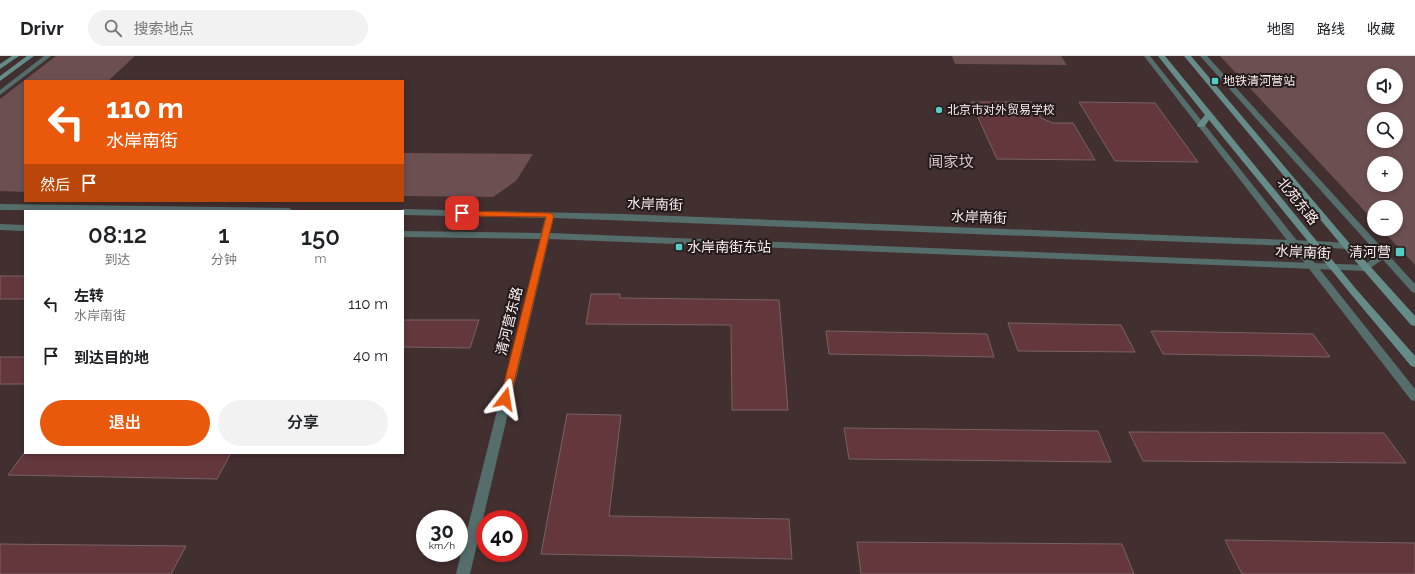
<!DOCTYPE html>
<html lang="zh">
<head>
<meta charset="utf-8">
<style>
	:root { --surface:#fff; --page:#f2f2f2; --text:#202124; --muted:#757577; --line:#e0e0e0; --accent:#ea580c }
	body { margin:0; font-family:Raleway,"Noto Sans SC",sans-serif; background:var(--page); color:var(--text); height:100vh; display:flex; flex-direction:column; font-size:15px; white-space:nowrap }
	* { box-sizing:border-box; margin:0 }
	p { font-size:13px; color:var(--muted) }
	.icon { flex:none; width:22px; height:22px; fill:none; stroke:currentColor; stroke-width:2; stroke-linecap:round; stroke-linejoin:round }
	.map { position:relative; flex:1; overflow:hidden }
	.sheet { position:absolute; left:24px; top:154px; width:380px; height:244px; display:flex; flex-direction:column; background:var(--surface); border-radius:0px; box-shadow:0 2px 6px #0003 }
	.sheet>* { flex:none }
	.banner { position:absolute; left:24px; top:24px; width:380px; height:122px; border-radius:0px; box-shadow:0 2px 6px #0003; background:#ea580c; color:#fff; overflow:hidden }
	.tools { position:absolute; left:1367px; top:12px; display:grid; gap:8px }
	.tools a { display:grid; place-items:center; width:36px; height:36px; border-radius:50%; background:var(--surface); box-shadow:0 2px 6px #0003; font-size:20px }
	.speed { position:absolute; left:416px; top:454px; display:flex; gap:8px; font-size:20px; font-weight:700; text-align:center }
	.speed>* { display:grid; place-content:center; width:52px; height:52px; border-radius:50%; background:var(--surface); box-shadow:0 2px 6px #0003; line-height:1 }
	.speed small { font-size:10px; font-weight:400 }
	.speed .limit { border:6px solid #d22; background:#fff; color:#111 }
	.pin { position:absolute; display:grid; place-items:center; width:34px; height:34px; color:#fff; margin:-17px; border-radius:8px; box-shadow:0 2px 6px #0006 }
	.me { position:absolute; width:44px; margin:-22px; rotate:14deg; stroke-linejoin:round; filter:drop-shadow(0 0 3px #0008) }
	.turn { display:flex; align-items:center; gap:14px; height:84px; padding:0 16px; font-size:18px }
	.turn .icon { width:52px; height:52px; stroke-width:2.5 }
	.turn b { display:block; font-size:28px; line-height:34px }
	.then { display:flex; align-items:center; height:38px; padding:0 16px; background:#0003; gap:8px; font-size:15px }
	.eta { display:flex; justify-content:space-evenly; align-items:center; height:68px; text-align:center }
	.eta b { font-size:24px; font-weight:600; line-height:28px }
	.action { display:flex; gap:8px; margin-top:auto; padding:8px 16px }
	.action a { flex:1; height:46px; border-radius:24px; background:var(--accent); color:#fff; font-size:16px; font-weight:600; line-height:46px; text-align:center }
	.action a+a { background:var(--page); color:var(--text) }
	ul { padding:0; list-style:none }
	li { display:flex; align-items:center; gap:12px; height:52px; padding:0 16px }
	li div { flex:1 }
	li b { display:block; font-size:15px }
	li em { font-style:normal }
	header { display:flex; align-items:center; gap:24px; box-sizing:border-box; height:56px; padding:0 20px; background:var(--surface); border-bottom:1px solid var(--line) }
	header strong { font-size:19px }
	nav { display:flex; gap:22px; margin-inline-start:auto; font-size:14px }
	.search { width:280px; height:36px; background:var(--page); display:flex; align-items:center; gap:10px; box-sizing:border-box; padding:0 14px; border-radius:22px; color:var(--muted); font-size:15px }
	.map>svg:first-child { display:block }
</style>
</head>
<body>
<header>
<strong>Drivr</strong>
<div class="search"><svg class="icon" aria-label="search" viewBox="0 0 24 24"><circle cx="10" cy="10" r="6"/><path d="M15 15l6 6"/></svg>搜索地点</div>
<nav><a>地图</a><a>路线</a><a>收藏</a></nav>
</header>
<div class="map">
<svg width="1415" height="518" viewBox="0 0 1415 518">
	<rect width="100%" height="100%" fill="#422f30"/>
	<g fill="#6c4f51" fill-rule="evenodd">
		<path d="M56 0H135L108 25H25V136L0 135V43Z"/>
		<path d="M952 0H1061L1067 9 955 8Z"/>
		<path d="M1220 0H1415V209L1381 173H1396V151H1374V165ZM1374 19H1396V41H1374ZM1374 63H1396V85H1374ZM1374 107H1396V129H1374Z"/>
		<path d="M403 97 533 98 516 125 493 141 403 140Z"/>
	</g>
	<g fill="#64373c" stroke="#786264">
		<path d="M971 46H1032L1041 62 1053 67H1073L1095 104 997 103Z"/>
		<path d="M1079 46 1155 47 1198 106 1115 105Z"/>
		<rect x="0" y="220" width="25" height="23"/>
		<path d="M591 238H620V242L779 244 788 354H732L731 269 586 268Z"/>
		<path d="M403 264H479L470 292 403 291Z"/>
		<path d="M1008 267 1121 269 1135 296 1018 295Z"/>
		<path d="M826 275 987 278 994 301 829 298Z"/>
		<path d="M1151 275 1313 278 1330 301 1163 298Z"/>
		<rect x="0" y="301" width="25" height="27"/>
		<path d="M567 358 621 359 609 460 789 463 792 503 541 498Z"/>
		<path d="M844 372 1098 375 1111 406 849 403Z"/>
		<path d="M1129 376 1384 377 1406 407 1143 405Z"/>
		<path d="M25 396V397H231L217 423 8 419Z"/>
		<path d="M1225 484 1415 487V518H1242Z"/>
		<path d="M857 486 1122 488 1134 518H861Z"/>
		<path d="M0 488 186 490 171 518H0Z"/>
	</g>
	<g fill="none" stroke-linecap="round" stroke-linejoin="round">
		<g fill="#556d6b" fill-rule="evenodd">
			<path d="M44 0H51L0 39V34Z"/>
			<path d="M1144 0H1150L1415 333V345L1411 344Z"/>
			<path d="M1200 0H1207L1415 228V237L1412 236Z"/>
		</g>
		<g fill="#556d6b" fill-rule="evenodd">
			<path d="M0 148 289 152 293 155 0 154Z"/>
			<path d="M403 153 623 158 1315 185 1347 187 1387 197 1389 199 1366 215 549 183 470 518H456L540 183 403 181V175L541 177 545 162 403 159V155H399ZM554 162 1315 191 1347 193 1376 200 1364 209 550 177Z"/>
			<path d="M0 168 25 169V175L0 174Z"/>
		</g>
		<g fill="#658c89" fill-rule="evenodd">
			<path d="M12 0H19L0 13V8Z"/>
			<path d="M27 0H34L0 25V20Z"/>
			<path d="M1158 0H1165L1356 233 1415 300V311L1411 310 1350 237 1209 64 1204 71H1198L1197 69 1205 59Z"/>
			<path d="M1184 0H1191L1350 188 1415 260V270L1411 269 1344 192Z"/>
		</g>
	</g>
	<path fill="#ea580c" stroke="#983908" d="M459 155 550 157 554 159 510 343 509 346H502L500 343 546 161 462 160 459 159Z"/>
	<g fill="#55cdc6" stroke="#231a1a" stroke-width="1.5">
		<rect x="1211" y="21" width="8" height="8" rx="2"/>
		<circle cx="939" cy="54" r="4"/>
		<rect x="675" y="187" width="8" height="8" rx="2"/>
		<rect x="1395" y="191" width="10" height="10" rx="2"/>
	</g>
	<g text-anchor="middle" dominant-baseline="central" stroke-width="4" stroke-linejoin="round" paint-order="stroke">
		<g font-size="12" fill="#fdeff0" stroke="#231a1a" text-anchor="start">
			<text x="1223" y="25">地铁清河营站</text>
			<text x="947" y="54">北京市对外贸易学校</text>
		</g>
		<g font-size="14" fill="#fdeff0" stroke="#231a1a">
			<text transform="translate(1298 145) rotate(51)">北苑东路</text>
			<text transform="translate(655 148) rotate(2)">水岸南街</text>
			<text transform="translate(979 161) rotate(2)">水岸南街</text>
			<text transform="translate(1303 196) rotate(3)">水岸南街</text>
			<text transform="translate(509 265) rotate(-76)">清河营东路</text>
		</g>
		<g font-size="14" fill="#fdeff0" stroke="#231a1a" text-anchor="start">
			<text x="687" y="191">水岸南街东站</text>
			<text x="1391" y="196" text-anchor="end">清河营</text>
		</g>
		<g font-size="15" fill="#dbc3c4" stroke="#231a1a">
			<text x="951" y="106">闻家坟</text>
		</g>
	</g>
</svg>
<div class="tools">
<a><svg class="icon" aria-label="sound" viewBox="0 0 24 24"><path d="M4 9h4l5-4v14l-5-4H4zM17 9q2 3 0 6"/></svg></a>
<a><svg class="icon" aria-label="search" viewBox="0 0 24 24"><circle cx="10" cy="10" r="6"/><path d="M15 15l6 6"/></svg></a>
<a>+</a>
<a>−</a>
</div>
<div class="speed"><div>30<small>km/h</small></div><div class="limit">40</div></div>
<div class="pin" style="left:462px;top:157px;background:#d93025"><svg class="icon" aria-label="arrive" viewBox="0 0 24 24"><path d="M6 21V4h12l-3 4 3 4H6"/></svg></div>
<svg class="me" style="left:505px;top:343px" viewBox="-20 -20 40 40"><path d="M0-17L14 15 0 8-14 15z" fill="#ea580c" stroke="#fff" stroke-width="4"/></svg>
<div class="banner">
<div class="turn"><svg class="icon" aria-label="left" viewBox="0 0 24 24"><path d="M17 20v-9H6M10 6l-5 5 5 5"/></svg><div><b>110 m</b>水岸南街</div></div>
<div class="then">然后<svg class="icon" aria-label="arrive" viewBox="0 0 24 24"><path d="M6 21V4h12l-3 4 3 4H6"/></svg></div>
</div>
<section class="sheet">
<div class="eta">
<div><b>08:12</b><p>到达</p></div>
<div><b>1</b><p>分钟</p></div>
<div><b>150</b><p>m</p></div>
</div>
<ul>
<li><svg class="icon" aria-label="left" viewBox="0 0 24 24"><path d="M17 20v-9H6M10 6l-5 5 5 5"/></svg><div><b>左转</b><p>水岸南街</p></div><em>110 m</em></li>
<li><svg class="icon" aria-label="arrive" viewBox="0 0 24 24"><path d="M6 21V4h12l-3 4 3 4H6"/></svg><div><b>到达目的地</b></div><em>40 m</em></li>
</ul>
<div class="action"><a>退出</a><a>分享</a></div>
</section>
</div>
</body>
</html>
